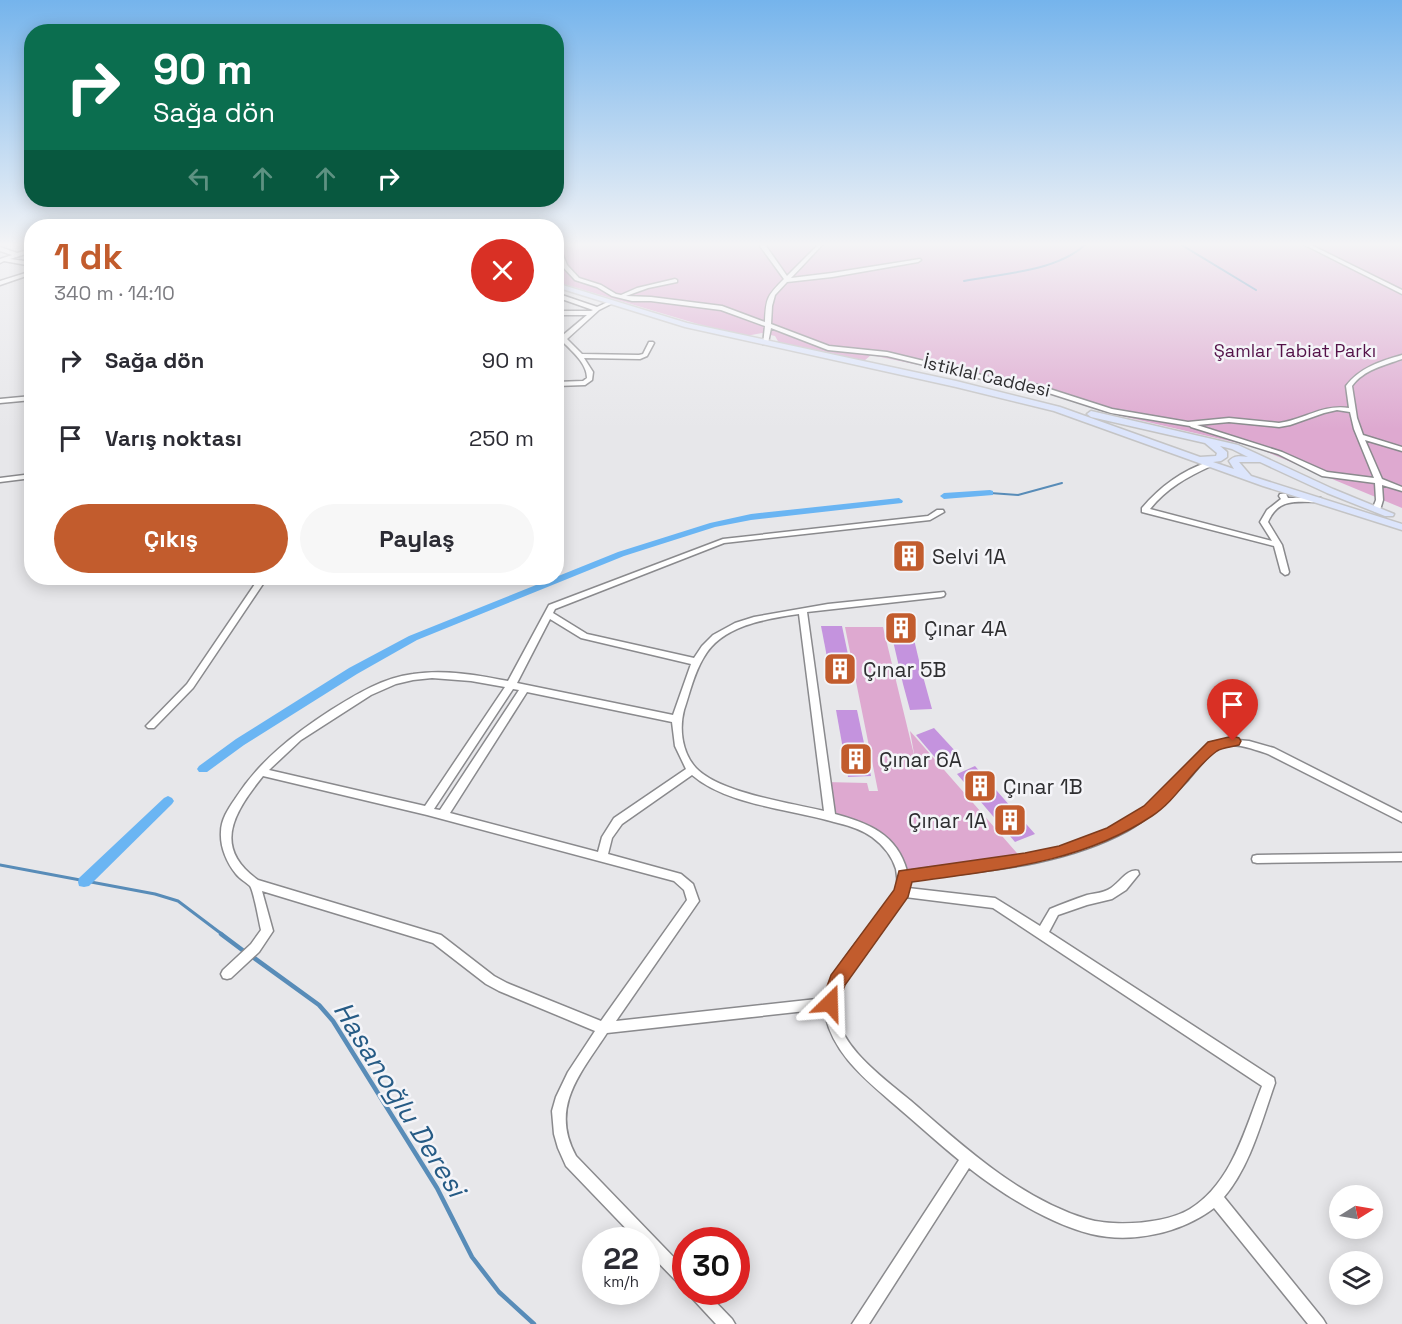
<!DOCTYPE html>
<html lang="tr">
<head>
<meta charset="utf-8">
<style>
	:root { --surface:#fff; --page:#f7f7f7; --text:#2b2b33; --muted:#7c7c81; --accent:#c25c2d }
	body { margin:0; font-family:"Space Grotesk",sans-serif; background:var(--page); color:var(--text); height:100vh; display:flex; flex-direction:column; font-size:22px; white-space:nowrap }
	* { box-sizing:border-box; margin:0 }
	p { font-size:20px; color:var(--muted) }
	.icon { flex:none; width:33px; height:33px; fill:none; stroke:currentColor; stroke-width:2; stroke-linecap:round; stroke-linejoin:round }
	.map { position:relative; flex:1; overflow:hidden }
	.sheet { position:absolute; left:24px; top:219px; width:540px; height:366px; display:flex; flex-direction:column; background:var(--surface); border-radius:24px; box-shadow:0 3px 15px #0003 }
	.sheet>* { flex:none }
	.banner { position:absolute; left:24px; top:24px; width:540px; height:183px; border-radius:24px; box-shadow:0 3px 15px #0003; background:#0b6e4f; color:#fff; overflow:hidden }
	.needle { width:39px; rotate:79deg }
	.controls { position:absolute; left:1329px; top:1185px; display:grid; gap:12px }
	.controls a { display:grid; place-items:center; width:54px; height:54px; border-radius:50%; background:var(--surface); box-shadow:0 3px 15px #0003; font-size:30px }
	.speed { position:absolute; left:582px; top:1227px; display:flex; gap:12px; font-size:30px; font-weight:700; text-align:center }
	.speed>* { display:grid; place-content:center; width:78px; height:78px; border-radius:50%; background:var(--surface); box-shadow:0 3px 15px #0003; line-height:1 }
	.speed small { font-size:15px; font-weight:400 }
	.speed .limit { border:9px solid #d22; background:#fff; color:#111 }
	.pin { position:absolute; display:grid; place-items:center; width:51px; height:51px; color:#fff; margin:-62px -26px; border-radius:50% 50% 50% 0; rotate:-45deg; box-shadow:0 0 6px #0007 }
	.pin .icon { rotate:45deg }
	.me { position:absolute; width:66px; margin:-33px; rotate:22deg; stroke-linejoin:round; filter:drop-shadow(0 0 4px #0008) }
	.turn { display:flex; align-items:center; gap:21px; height:126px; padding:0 30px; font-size:27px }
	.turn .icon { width:78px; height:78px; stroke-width:2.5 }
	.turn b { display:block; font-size:42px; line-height:51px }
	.lanes { display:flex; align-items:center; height:57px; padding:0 30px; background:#0003; justify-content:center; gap:30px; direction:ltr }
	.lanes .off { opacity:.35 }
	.round { display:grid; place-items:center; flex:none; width:63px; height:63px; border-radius:32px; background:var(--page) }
	.headline { display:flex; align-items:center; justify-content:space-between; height:102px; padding:0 30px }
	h1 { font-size:36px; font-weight:800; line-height:45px; color:var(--accent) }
	.primary-button { display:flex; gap:12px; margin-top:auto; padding:12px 30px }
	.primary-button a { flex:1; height:69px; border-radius:36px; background:var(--accent); color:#fff; font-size:24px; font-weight:800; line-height:69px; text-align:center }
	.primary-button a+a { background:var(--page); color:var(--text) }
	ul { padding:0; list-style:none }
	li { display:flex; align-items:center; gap:18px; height:78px; padding:0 30px }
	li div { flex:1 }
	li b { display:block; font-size:22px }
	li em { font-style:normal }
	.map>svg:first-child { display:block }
</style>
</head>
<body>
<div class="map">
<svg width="1402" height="1324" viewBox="0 0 1402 1324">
	<rect width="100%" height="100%" fill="#e7e7ea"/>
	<g fill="#dea9d0">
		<path d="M557 244H1402V508L1255 447 1109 413 1030 388 871 355 864 361 779 343 775 336 762 333 746 336 708 327 557 282V266L561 265 557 262Z"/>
		<path d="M845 627H883L915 759 910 731 1023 860 904 876 875 833 830 816 825 782 867 783 869 791H878Z"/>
	</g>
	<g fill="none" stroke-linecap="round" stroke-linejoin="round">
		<g stroke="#588cb8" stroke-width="2">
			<path d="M1180 244 1256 290"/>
			<path d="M964 281C1003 273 1056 272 1086 244"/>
			<path d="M990 493 1018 495 1062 483"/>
		</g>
		<path stroke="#588cb8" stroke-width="3" d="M0 865 155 894 178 901 223 935"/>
		<g stroke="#588cb8" stroke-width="4.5">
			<path d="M221 934 245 952"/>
			<path d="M250 955 319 1005 333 1021 437 1188 472 1257 499 1292 534 1324"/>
		</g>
		<g fill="#6ab5f3" fill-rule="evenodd">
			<path d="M990 490 993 491V495L944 499 940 496 944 493Z"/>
			<path d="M899 498 903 501 902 503 751 520 715 527 624 556 417 640 357 674 244 745 207 772H199L197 769 199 766 236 739 349 668 409 636 618 552 710 523 751 514Z"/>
			<path d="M168 796 172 798 174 801 172 804 89 886 84 887 79 886 78 882 79 878 164 798Z"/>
		</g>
	</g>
	<g fill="#c493de">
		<path d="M911 546 924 564 908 567 894 549Z"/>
		<path d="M908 614 921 669 932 709 910 710 903 684 887 615Z"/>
		<path d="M821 626H842L854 683H832Z"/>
		<path d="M836 710H857L871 776 848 777Z"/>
		<path d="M934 728 957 753 938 761 916 735Z"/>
		<path d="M975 766 1004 799 1035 834 1015 842 957 774Z"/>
	</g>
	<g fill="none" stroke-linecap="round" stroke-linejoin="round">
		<defs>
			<g id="minor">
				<path d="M556 244H561V250L567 265 579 278 601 285 616 294 621 295 637 288 675 279 677 280V282L648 288 626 296 651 297 722 306 765 322C766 298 767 296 784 279L760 246 763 244H767L766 246 787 276 819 244H823L791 278 832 273 920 259 921 260 918 262 832 277 787 282 775 295 772 306 771 324 829 346 887 352 990 377 1031 383 1112 409 1188 422 1229 418 1279 423C1304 420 1322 404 1349 408L1346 386C1359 368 1381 361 1402 355V359C1385 365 1363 370 1352 386L1357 418 1363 435 1402 447V451L1365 440 1382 479 1402 487V491L1382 485 1383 500 1380 510 1376 512 1372 510 1376 500 1375 483 1322 476 1278 454 1191 427 1190 426 1111 413 1030 387 990 381 887 356 828 350 771 328 768 343 763 344 765 326 721 310 651 301H632L612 296 597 287 575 280 562 266 556 252ZM1337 410 1350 412 1354 429 1374 478 1327 472 1282 452 1197 425 1229 422 1279 427 1290 425 1324 413Z"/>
				<path d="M1303 244H1309L1402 290V294Z"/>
				<path d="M0 247 17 253 32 249V252L10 259 32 262V266L4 261 0 263V259L12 255 0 251Z"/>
				<path d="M32 271V274L0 285V281Z"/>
				<path d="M556 293 597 307 610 301 615 302 599 310 567 339 582 354 639 355 643 354 649 342H653L654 343 647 356 640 359 584 358 593 372 592 380 585 385 556 386V382L583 381 587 378C587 364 573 352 563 342L556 347V341L587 315H556V311H591L593 310 556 297Z"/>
				<path d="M32 396V400L0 403V399Z"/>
				<path d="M1208 462H1211V466C1187 477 1167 488 1150 509L1272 541 1260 522 1267 510 1281 499 1279 496 1280 494H1286L1288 498H1321V502H1318C1296 502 1278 498 1268 522L1282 545 1289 572 1288 574 1285 575 1281 572 1274 546 1142 512V508C1160 487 1181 471 1208 462Z"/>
				<path d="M32 474V478L0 482V478Z"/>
				<path d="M937 510H943L944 512 930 520 724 543 555 609 553 613 587 634 694 658 702 646 713 635 735 623 754 617 828 604 944 592 945 594 944 596 941 597 807 612 835 814C868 823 897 834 907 871L1032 854 1064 847 1091 838 1119 825 1145 808 1170 785 1210 743 1227 739 1249 741 1274 748 1402 813V822L1268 754C1253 749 1233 741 1218 748 1210 752 1194 773 1187 781 1169 800 1150 818 1127 831 1061 867 981 871 908 880V888L995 898 1040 926 1050 909C1062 904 1075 899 1087 895 1096 893 1103 893 1111 888 1119 883 1128 868 1138 871L1139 874 1126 890 1112 899 1087 905 1058 915 1049 932 1274 1078 1275 1083C1262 1120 1250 1167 1224 1197L1323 1319 1326 1324H1308L1214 1208C1181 1233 1132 1244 1091 1234 1050 1224 1002 1194 969 1168L869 1324H852L959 1160C939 1144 921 1127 902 1111 869 1082 831 1055 824 1009L607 1033C581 1073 549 1107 576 1156L686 1270V1288L681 1286 646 1250V1240H637L566 1166 558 1148 554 1134 552 1111 556 1097 568 1072 595 1031 499 991 486 984 433 943 262 891 273 931 259 952 231 978 227 979 223 978 221 974 223 970 251 944 261 930C259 922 254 892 250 886 246 882 240 879 236 874 227 863 220 847 221 832 221 820 228 809 235 799 259 761 294 734 331 710 357 694 382 678 413 674 445 669 477 675 508 681L549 605 723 539 928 516ZM799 614 824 811C790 803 720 793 696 768 682 753 679 729 684 710 690 692 694 673 704 657 722 625 766 619 799 614ZM550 619 581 638 691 664 673 715 517 683ZM432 678 471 681 505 687 425 806 269 770 301 740 371 695 396 684 413 680ZM513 689 519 690 440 810 434 809ZM527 692 672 722 675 746 686 769 614 818 602 837 598 852 450 813ZM692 775C726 805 791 809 834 822 847 825 861 829 872 837 883 845 892 856 896 869 897 876 899 886 896 892 892 900 885 907 879 914 861 938 832 968 826 998L616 1021 699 901 693 884 681 874 608 854 612 838 622 824ZM263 776 427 815 674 881 684 890 687 900 601 1021 507 983 494 976 441 935 258 880C211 847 235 811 263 776ZM905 897 993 908 1262 1086C1245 1129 1232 1183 1190 1209 1165 1224 1115 1227 1087 1219 1019 1198 964 1147 911 1101 885 1079 837 1046 836 1008 836 977 887 923 905 897Z"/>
				<path d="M259 578H267L193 688 154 728H148L146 726 148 724 187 684Z"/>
				<path d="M1402 853V861L1257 863 1253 862 1252 859 1253 856 1257 855Z"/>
				<path d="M689 1292H706L732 1319 735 1324H716L691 1297Z"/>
			</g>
			<path id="major" d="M556 283 687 323 956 381 1060 407 1200 457 1216 456 1217 453 1205 443 1091 417 1087 414 1091 411 1238 445 1333 489 1394 514 1393 516H1385L1327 493 1260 462H1239L1251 476 1402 524V530L1263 486 1054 411 956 387 685 327 556 287ZM1220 446 1232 449 1248 457C1241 456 1234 455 1229 461L1234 469 1213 462 1221 461 1227 457V452Z"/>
		</defs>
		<use href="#minor" stroke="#8a8a8d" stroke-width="3"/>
		<use href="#major" stroke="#c4c4c5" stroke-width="3"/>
		<use href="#minor" fill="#fff" fill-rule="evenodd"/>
		<use href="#major" fill="#dce5fc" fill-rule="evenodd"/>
	</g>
	<linearGradient id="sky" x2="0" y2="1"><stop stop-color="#75b4ec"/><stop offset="0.57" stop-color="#f4f4f6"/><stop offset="1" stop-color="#f4f4f6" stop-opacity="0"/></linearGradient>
	<rect width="1402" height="429" fill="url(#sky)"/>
	<path fill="#c25c2d" stroke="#7e3c1d" stroke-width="1.5" d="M1233 736 1239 738 1241 741 1239 745C1232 747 1222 748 1217 751 1192 769 1177 800 1152 816 1080 864 995 870 912 882L908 897 845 985 837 1009 830 1011 824 1009 821 1003 831 975 894 890 899 871 1025 853 1059 846 1107 828 1144 806 1208 742Z"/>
	<defs>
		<symbol id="building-square" viewBox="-11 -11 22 22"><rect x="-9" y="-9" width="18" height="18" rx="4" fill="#c25c2d" stroke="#f4f4f8"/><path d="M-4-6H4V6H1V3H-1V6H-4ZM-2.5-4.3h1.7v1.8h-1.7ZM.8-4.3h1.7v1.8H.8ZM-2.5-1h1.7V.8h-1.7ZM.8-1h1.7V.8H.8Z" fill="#fff"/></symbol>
	</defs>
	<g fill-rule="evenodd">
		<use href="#building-square" x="890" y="537" width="38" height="38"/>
		<use href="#building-square" x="882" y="609" width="38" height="38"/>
		<use href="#building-square" x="821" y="650" width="38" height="38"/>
		<use href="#building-square" x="837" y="740" width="38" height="38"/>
		<use href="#building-square" x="961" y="767" width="38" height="38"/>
		<use href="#building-square" x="991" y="801" width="38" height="38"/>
	</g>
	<g text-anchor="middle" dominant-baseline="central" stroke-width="5" stroke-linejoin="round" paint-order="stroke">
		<g font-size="18" fill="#541249" stroke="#f4f4f8">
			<text x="1295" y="350">Şamlar Tabiat Parkı</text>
		</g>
		<g font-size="18" fill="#2e2e30" stroke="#f4f4f8">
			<text transform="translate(987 376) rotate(13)">İstiklal Caddesi</text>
		</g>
		<g font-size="21" fill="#2e2e30" stroke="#f4f4f8" text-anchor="start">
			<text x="932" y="556">Selvi 1A</text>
			<text x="924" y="628">Çınar 4A</text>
			<text x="863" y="669">Çınar 5B</text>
			<text x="879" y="759">Çınar 6A</text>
			<text x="1003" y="786">Çınar 1B</text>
			<text x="987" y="820" text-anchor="end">Çınar 1A</text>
		</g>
		<g font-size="27" font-style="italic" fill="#265b85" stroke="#f4f4f8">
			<text transform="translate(400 1099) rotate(58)">Hasanoğlu Deresi</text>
		</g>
	</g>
</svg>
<div class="controls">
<a><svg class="needle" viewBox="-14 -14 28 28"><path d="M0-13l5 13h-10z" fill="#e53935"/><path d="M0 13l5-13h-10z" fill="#7c7c81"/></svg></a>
<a><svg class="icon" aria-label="layers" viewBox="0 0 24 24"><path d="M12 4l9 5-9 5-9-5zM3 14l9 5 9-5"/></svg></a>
</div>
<div class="speed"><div>22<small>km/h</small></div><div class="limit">30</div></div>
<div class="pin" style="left:1233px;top:741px;background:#d93025"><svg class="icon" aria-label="arrive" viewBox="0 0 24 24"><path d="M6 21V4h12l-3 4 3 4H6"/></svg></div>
<svg class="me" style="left:830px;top:1003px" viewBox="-20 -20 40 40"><path d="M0-17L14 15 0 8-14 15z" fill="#c25c2d" stroke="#fff" stroke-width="4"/></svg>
<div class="banner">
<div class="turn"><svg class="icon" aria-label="right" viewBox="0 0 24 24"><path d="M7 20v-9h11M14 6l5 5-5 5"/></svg><div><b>90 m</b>Sağa dön</div></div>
<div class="lanes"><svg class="icon off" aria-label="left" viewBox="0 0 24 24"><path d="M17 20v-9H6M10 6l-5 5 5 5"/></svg><svg class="icon off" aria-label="ahead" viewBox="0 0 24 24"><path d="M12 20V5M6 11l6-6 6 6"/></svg><svg class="icon off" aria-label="ahead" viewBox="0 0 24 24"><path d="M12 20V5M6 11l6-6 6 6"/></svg><svg class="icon" aria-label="right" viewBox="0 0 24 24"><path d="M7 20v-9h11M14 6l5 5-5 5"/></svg></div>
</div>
<section class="sheet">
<div class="headline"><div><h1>1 dk</h1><p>340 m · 14:10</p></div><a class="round" style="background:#d93025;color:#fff"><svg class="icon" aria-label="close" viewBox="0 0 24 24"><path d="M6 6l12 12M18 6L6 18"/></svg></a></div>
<ul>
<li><svg class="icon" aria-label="right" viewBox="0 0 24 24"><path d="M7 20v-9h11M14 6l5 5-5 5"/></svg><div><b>Sağa dön</b></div><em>90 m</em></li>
<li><svg class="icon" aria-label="arrive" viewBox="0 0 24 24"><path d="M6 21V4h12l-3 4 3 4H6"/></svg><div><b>Varış noktası</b></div><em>250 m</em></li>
</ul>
<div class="primary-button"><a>Çıkış</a><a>Paylaş</a></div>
</section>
</div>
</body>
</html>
